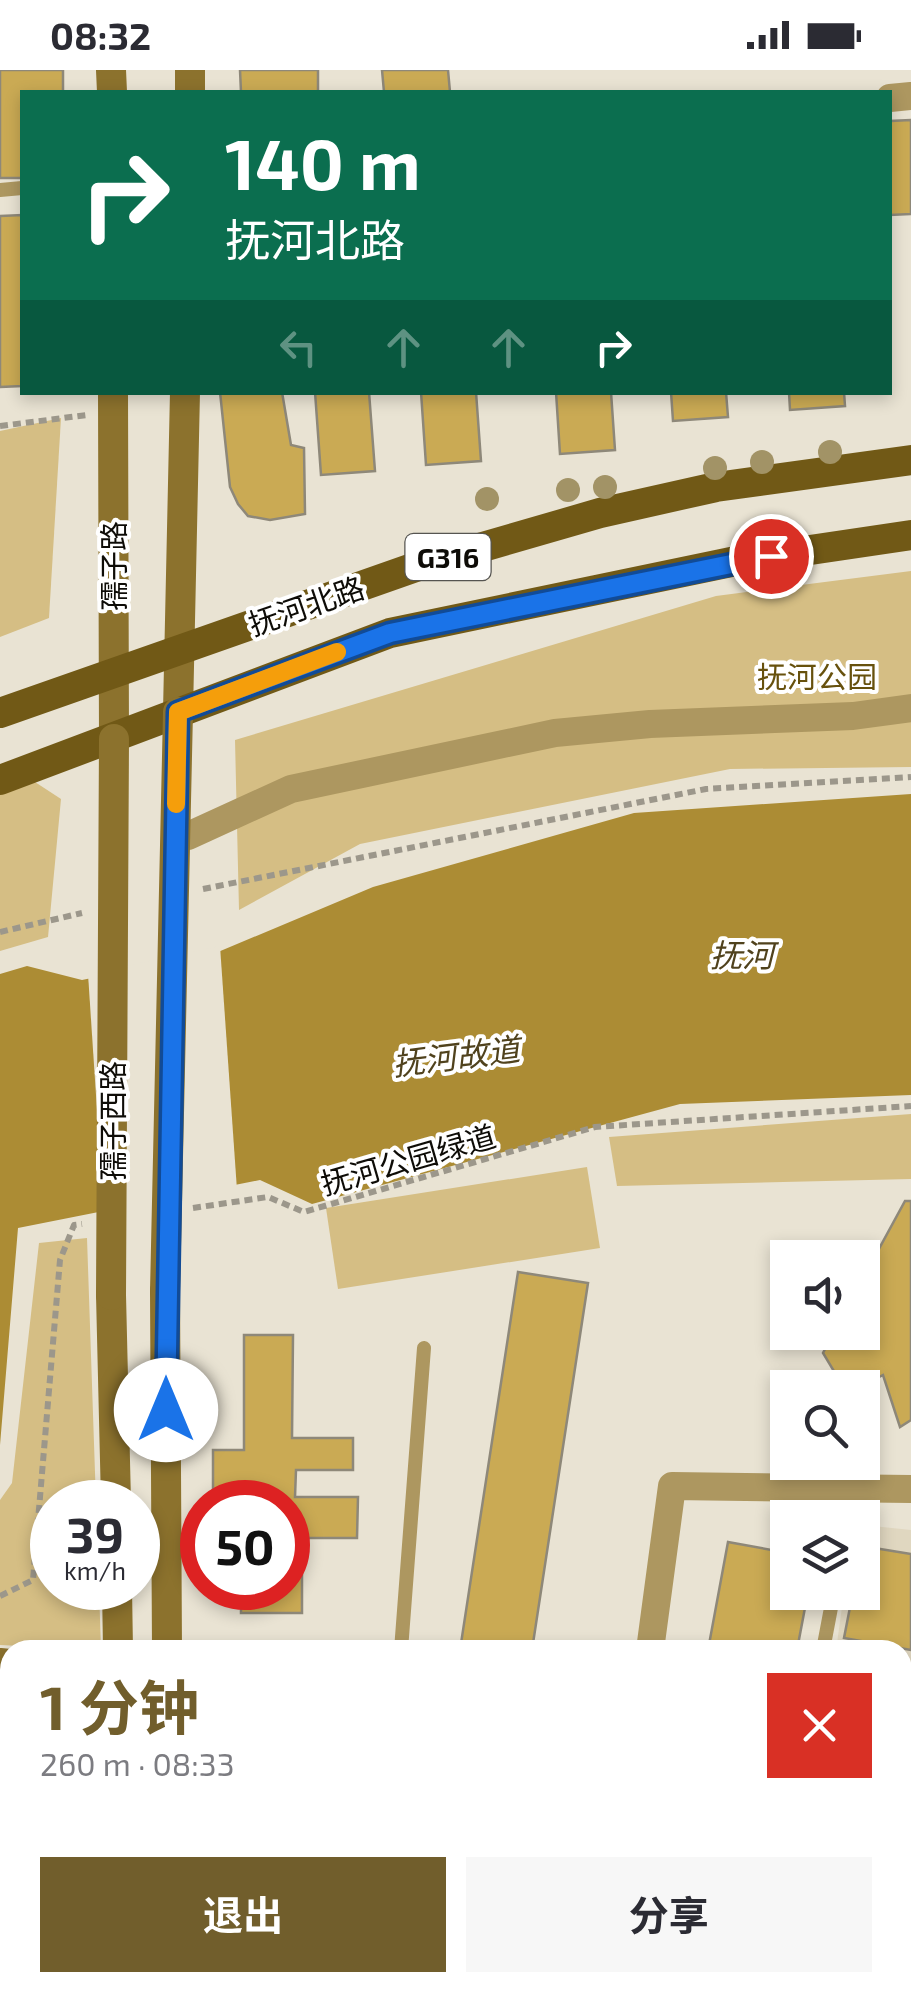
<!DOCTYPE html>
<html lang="zh">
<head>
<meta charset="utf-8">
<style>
	:root { --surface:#fff; --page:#f7f7f7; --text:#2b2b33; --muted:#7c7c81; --accent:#715e2c }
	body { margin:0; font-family:"Exo 2","Noto Sans SC",sans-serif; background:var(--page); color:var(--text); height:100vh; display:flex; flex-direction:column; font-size:38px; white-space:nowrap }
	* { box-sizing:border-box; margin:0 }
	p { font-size:32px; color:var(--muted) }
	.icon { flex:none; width:55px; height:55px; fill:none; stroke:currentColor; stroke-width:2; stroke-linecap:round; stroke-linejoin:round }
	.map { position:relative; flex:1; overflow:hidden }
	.drawer { position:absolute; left:0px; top:1570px; width:912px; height:352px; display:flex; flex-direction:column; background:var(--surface); border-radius:30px 30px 0 0; box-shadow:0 5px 15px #0003 }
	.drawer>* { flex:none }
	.top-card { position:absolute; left:20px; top:20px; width:872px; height:305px; border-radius:0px; box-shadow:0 5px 15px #0003; background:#0b6e4f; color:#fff; overflow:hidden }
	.buttons { position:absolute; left:770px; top:1170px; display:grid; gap:20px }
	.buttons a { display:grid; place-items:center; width:110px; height:110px; border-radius:0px; background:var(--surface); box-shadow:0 5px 15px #0003; font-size:50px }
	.speed { position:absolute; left:30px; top:1410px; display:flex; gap:20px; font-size:50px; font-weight:700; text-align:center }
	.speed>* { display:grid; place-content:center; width:130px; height:130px; border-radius:50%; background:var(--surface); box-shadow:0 5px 15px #0003; line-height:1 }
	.speed small { font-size:25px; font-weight:400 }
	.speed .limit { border:15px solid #d22; background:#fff; color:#111 }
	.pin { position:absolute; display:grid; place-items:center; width:85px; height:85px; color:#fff; margin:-42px; border:5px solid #fff; border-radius:50%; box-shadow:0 2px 10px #0007 }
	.me { position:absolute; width:110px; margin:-55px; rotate:0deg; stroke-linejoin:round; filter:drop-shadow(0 0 8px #0008) }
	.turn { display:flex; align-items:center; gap:35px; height:210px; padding:0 40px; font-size:45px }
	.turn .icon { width:130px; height:130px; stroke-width:2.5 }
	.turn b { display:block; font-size:70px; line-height:85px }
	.lanes { display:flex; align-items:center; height:95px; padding:0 40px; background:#0003; justify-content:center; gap:50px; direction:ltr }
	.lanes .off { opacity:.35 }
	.round { display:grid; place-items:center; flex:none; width:105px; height:105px; border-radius:0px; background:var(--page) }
	.overview { display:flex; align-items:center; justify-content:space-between; height:170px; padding:0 40px }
	h1 { font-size:60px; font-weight:700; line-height:75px; color:var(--accent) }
	.action { display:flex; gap:20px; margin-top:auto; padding:20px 40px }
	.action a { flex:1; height:115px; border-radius:0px; background:var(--accent); color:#fff; font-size:40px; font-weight:700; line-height:115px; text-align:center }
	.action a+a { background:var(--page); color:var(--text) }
	.status { display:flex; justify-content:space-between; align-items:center; height:70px; padding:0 50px; background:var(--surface); direction:ltr }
	.status svg { height:28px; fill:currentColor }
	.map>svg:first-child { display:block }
</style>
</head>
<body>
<div class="status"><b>08:32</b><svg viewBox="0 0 49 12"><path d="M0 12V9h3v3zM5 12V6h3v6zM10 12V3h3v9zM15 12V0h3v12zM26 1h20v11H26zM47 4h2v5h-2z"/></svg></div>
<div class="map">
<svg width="911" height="1921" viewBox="0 0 911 1921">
	<rect width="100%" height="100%" fill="#e9e3d3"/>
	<path fill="#e0d7c0" d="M863 1455 911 1460V1739L903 1737 902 1580H836L844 1523 862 1522Z"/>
	<g fill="#d5be84">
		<path d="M61 348 49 548 0 567V361Z"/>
		<path d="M911 501V697L730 699 360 774 239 840 235 670 716 526Z"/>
		<path d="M35 712 61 729 48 867 0 881V724Z"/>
		<path d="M911 1044V1109L617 1116 609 1067Z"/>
		<path d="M587 1097 600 1178 338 1219 326 1138Z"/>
		<path d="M87 1168 96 1432H52V1518H99L101 1580 0 1575V1430L12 1413 39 1173Z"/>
	</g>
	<path fill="#ac8c34" d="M911 724V1025L680 1034 312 1134 260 1110 18 1158 0 1375V904L27 896 82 910 218 882 373 817 634 743Z"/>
	<path fill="#e9e3d3" d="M220 876 237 1120 104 1146 88 904Z"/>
	<g fill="#caaa54" stroke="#8e8879" stroke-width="2.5">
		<path d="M0 0H63V22H22V108H0Z"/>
		<path d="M240 0H318V22H241Z"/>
		<path d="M382 0H448L450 22H384Z"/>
		<path d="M911 50V144L890 145V51Z"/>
		<path d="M22 145V316L0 317V146Z"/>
		<path d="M220 322H282L291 375 304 378 305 444 270 450 248 446 238 434 230 417Z"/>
		<path d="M315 322H369L375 401 321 405Z"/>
		<path d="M421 322H476L481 391 426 395Z"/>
		<path d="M556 322H611L615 380 560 384Z"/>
		<path d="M671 322H726L728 347 673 351Z"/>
		<path d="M789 322H844L845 336 790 340Z"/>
		<path d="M905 1131H911V1350L900 1357 883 1305 858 1318H844L823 1283 834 1262H862V1210Z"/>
		<path d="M518 1202 588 1213 532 1580H460Z"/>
		<path d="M244 1265H293L292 1368H353V1400H296L295 1427H358L357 1468H302V1543H241V1518H288V1432H213V1380H244Z"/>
		<path d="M728 1472 788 1483V1522H808L797 1580H708Z"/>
		<path d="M862 1476 911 1484V1580L844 1568 853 1522H862Z"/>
		<path d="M902 1601 911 1602 907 1629H902Z"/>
		<path d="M902 1653 911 1654V1729L902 1728Z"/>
		<path d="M902 1862 911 1864V1921H866L868 1912H902Z"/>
		<rect x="242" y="1912" width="161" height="9"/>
		<path d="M612 1912H667L666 1921H610Z"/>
	</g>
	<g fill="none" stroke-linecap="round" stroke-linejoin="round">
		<g stroke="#9c978b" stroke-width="6" stroke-dasharray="8 5" stroke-linecap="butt">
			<path d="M0 356 87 345"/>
			<path d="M203 819 706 719 911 707"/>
			<path d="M0 862 82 843"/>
			<path d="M193 1138 268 1127 304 1142 595 1057 911 1036"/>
			<path d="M0 1526 33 1510 60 1190 74 1155 82 1154"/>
		</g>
		<g stroke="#ad9760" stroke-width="14">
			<path d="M0 120 22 118"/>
			<path d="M401 1580 424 1278"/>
			<path d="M823 1580 834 1522"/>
			<path d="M207 1921V1912"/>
			<path d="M784 1921 786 1912"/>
		</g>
		<g stroke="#ad9760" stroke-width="28">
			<path d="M890 28 911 26"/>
			<path d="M188 766 291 719 555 663 650 654 853 646 911 638"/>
			<path d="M650 1580 672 1416 911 1419"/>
			<path d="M456 1912V1921"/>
		</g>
		<g stroke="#8c722d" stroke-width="30">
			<path d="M111 0 112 22"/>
			<path d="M190 0V22"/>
			<path d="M113 322 114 669"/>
			<path d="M178 642 185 322"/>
			<path d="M165 1221 167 1580"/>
			<path d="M111 1225 116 1432"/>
			<path d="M117 1518 118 1580"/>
			<path d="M0 1593 10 1594"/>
			<path d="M902 1783 911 1785"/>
			<path d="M119 1912V1921"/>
			<path d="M165 1921V1912"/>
		</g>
		<g stroke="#715916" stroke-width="30">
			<path d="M0 643 424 494 600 443 716 417 911 390"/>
			<path d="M0 710 390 563 736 491 911 465"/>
		</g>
		<g stroke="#8c722d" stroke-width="30">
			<path d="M165 1221 178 642"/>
			<path d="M111 1225 114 669"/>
		</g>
	</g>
	<g fill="#a29366">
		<circle cx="830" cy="382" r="12"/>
		<circle cx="762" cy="392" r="12"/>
		<circle cx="715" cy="398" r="12"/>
		<circle cx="605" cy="417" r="12"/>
		<circle cx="568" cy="420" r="12"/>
		<circle cx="487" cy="429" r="12"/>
	</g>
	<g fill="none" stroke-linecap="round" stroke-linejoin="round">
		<defs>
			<path id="route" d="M166 1340 178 642 390 563 771 486"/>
		</defs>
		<use href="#route" stroke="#114b97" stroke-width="25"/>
		<use href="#route" stroke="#1a73e8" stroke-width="18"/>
		<path stroke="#f59e0b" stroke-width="18" d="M176 734 178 642 337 582"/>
	</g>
	<g text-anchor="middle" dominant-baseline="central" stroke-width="8" stroke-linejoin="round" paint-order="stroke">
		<rect fill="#fff" stroke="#565551" stroke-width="2.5" x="405.5" y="464" width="85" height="46" rx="8"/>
		<g font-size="28" font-weight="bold" fill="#0e0c07">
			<text x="448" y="487">G316</text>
		</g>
		<g font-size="30" fill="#0e0c07" stroke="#fff">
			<text transform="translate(113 496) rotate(-90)">孺子路</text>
			<text transform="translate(306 535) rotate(-19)">抚河北路</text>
			<text transform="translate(112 1051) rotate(-90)">孺子西路</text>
			<text transform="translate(408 1089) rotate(-16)">抚河公园绿道</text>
		</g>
		<g font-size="30" fill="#67510d" stroke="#fff">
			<text x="817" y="606">抚河公园</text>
		</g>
		<g font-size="32" font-style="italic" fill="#50421d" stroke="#fff">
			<text x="742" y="884">抚河</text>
			<text transform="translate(456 985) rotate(-7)">抚河故道</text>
		</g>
	</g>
</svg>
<div class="buttons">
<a><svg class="icon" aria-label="sound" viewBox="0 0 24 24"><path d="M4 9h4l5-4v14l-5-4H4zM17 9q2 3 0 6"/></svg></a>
<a><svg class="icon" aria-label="search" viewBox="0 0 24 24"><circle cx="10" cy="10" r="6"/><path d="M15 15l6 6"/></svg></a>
<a><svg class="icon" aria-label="layers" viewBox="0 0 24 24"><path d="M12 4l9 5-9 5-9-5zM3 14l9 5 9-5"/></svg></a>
</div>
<div class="speed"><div>39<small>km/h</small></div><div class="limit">50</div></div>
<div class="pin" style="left:771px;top:486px;background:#d93025"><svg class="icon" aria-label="arrive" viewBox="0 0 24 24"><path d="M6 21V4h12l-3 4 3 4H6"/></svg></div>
<svg class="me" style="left:166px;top:1340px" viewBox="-20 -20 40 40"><circle r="19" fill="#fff"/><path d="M0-13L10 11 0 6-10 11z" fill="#1a73e8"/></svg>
<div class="top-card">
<div class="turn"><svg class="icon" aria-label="right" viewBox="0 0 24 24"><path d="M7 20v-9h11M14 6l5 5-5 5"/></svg><div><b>140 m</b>抚河北路</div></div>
<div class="lanes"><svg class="icon off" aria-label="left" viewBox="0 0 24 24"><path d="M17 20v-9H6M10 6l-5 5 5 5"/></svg><svg class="icon off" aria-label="ahead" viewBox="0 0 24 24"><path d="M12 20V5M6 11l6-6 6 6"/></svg><svg class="icon off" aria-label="ahead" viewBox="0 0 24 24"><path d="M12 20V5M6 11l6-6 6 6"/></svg><svg class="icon" aria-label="right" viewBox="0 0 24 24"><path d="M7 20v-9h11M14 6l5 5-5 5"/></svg></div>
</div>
<section class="drawer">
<div class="overview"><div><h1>1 分钟</h1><p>260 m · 08:33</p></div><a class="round" style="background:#d93025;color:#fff"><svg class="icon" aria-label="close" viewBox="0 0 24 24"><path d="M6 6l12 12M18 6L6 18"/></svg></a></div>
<div class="action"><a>退出</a><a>分享</a></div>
</section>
</div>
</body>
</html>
